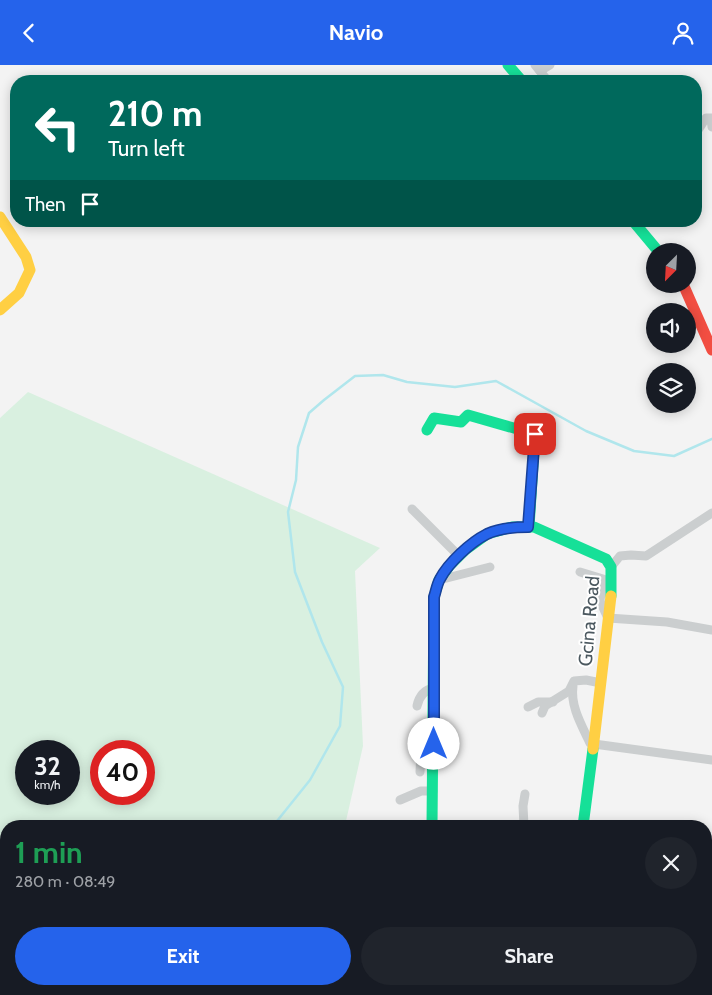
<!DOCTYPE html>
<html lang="en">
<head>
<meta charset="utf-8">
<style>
	:root { --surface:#171b24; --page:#20242c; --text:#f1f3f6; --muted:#9ea1a6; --accent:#2563eb }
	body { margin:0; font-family:Cabin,sans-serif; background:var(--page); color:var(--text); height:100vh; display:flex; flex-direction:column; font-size:19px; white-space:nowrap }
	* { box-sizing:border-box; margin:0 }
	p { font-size:16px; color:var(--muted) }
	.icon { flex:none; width:28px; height:28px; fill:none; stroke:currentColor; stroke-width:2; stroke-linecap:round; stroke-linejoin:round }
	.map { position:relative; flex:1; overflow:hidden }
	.panel { position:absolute; left:0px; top:755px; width:712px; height:175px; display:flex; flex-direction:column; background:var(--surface); border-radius:20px 20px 0 0; box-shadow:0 2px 12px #0003 }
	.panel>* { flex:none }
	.banner { position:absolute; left:10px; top:10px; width:692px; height:152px; border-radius:20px; box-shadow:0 2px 12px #0003; background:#00695c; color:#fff; overflow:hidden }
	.needle { width:32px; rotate:204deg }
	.controls { position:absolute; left:646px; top:178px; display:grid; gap:10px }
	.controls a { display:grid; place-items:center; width:50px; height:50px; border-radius:50%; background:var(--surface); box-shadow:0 2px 12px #0003; font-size:25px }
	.speed { position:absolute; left:15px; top:675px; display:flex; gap:10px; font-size:25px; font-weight:700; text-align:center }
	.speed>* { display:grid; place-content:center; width:65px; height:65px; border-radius:50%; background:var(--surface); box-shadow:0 2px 12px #0003; line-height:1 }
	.speed small { font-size:12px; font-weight:400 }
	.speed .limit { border:8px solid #d22; background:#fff; color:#111 }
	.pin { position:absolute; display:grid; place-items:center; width:42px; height:42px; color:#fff; margin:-21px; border-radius:10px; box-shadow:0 2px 8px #0006 }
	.me { position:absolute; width:55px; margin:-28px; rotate:0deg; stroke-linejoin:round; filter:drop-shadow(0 0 4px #0008) }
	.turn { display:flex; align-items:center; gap:18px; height:105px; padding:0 15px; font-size:22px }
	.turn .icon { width:65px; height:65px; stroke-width:2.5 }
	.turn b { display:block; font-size:35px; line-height:42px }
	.then { display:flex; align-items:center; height:48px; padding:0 15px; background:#0003; gap:10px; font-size:19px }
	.round { display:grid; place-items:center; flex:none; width:52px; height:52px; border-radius:26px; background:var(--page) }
	.headline { display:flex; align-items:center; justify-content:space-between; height:85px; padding:0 15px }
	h1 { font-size:30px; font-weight:800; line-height:38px; color:#1e9e55 }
	.button { display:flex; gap:10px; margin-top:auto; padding:10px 15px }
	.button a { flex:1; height:58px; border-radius:30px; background:var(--accent); color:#fff; font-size:20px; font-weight:800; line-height:58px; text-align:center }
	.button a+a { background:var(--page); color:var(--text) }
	header { display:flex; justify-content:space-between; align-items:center; height:65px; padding:0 15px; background:var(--accent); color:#fff; font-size:22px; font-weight:800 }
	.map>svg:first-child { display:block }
</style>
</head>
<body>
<header><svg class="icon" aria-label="back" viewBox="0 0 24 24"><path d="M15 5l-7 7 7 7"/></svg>Navio<svg class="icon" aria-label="person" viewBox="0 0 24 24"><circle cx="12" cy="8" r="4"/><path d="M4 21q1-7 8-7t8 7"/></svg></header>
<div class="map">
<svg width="712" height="930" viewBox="0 0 712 930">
	<rect width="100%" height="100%" fill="#f3f3f3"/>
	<path fill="#e5e4e5" d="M706 819 712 820V930H561L562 924H706Z"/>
	<path fill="#d9f0e0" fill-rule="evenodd" d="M28 327 380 483 355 506 363 681 346 756 336 761H6V924H123L115 930H0V353ZM26 686H69V729H26ZM101 686H144V729H101Z"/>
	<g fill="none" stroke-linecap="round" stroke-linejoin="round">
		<g stroke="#b0e6ec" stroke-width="2.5">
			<path d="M273 761 310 715 340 661 343 622 322 577 295 507 288 447 296 415 298 382 309 348 324 335 355 311 383 310 407 317 455 322 496 316 586 366 634 386 674 391 712 374"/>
			<path d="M84 930 91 924"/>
		</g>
		<g stroke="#cbcecf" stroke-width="9">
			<path d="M535 0 548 16"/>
			<path d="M540 6 550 0"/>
			<path d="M696 65H698L706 53H711L712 62"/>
			<path d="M412 444 459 491"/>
			<path d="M611 502 620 491 631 490 646 491 712 448"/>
			<path d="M580 507 603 514 600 536 608 553 667 557 712 565"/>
			<path d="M439 515 490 502"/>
			<path d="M573 621C570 641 582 661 590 678"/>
			<path d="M417 641C419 631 424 625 434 623"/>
			<path d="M528 642 538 637H553"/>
			<path d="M542 648 545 641 569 626 574 616 586 615 601 618"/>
			<path d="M594 679 712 695"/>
			<path d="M420 707 421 686 424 682 433 679"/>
			<path d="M400 735 421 726H433"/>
			<path d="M524 761 523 741 525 729"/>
			<path d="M280 924 281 930"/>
			<path d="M561 930 562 924"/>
		</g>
		<g stroke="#16e098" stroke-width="11">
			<path d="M508 0 522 16"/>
			<path d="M633 156 658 186"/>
			<path d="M427 365 434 353 461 357 468 350 535 369 529 462"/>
			<path d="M432 761 434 532 439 515 450 500 465 485 487 469 512 462H534L606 494 611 502V531"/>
			<path d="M583 761 593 684"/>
			<path d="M706 819H712"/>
			<path d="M354 930 358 924"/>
		</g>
		<g stroke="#ffcf43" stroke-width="11">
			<path d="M0 152 26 192 30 205 19 228 0 245"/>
			<path d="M593 684 611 531"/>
		</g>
		<path stroke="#f24e42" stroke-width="11" d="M683 219 712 285"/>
	</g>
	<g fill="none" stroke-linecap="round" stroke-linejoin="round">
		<defs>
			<path id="route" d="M434 679V532C436 526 437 519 440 514 448 498 471 477 487 469 500 463 514 462 528 462L535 369"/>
		</defs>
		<use href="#route" stroke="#184099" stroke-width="12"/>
		<use href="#route" stroke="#2563eb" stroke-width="9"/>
	</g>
	<g text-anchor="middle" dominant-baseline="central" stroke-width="4" stroke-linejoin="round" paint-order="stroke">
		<g font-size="19" fill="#4b585f" stroke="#fff">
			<text transform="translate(589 556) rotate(-85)">Gcina Road</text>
		</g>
	</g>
</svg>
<div class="controls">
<a><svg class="needle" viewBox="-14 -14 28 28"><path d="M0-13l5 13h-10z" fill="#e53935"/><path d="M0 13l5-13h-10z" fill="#9ea1a6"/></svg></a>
<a><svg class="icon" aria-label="sound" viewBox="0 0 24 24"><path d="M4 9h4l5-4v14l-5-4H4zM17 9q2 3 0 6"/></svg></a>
<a><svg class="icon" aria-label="layers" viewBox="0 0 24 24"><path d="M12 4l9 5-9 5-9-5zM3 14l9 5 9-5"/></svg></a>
</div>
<div class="speed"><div>32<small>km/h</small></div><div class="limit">40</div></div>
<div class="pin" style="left:535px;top:369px;background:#d93025"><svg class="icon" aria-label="arrive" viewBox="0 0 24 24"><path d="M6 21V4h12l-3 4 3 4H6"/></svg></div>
<svg class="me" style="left:434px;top:679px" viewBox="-20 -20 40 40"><circle r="19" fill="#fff"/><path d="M0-13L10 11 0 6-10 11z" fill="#2563eb"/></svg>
<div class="banner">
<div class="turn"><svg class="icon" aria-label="left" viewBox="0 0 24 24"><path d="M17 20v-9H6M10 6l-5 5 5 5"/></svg><div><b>210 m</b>Turn left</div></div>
<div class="then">Then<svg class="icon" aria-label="arrive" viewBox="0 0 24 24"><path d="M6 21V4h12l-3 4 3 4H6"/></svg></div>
</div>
<section class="panel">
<div class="headline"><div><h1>1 min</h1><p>280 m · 08:49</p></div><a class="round"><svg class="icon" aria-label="close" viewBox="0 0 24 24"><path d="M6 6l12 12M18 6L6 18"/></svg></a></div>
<div class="button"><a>Exit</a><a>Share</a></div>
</section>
</div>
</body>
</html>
